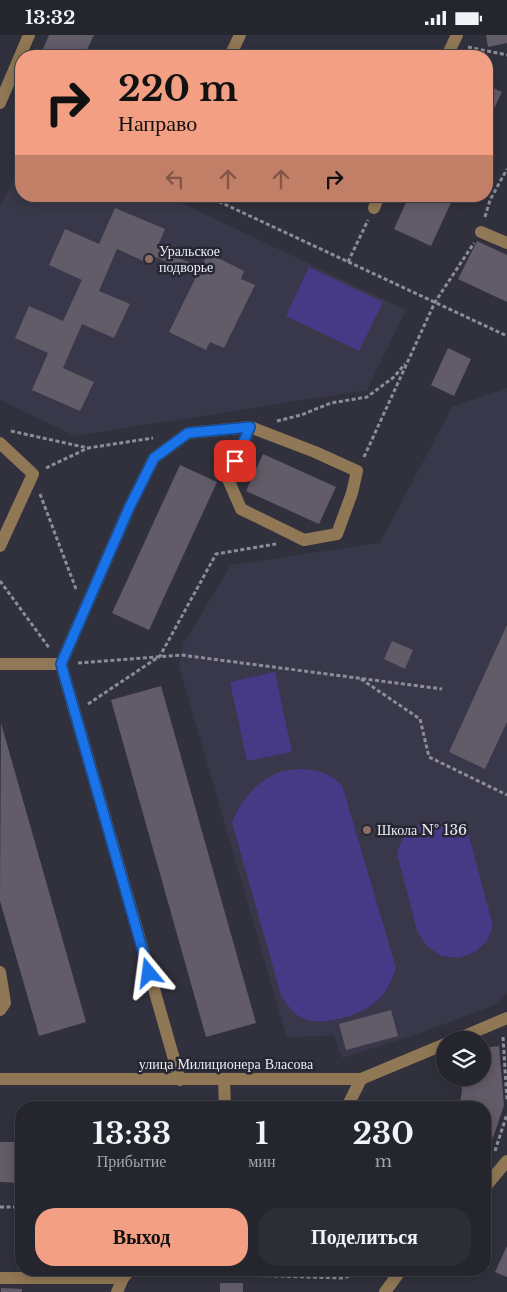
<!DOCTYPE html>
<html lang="ru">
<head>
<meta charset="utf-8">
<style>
	:root { --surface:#25252e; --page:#2d2d36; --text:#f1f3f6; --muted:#a3a5aa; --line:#42424a; --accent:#f39f83 }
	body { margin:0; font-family:"Libre Baskerville",serif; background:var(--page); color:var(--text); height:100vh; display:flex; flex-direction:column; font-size:19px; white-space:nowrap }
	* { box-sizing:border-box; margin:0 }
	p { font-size:16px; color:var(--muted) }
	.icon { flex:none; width:28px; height:28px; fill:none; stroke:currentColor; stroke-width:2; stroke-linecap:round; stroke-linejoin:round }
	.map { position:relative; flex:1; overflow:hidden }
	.details { position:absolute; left:15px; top:1066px; width:476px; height:175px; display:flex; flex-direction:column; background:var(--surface); border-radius:20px; box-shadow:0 2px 12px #0003,0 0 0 1px var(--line) }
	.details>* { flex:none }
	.top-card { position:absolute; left:15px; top:15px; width:478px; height:152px; border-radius:20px; box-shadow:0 2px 12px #0003,0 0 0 1px var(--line); background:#f39f83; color:#111; overflow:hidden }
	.controls { position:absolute; left:436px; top:996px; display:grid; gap:10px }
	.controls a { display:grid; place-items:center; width:55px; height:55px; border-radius:50%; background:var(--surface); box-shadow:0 2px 12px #0003,0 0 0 1px var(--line); font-size:25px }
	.pin { position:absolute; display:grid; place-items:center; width:42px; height:42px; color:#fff; margin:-21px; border-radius:10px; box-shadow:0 2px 8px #0006 }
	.me { position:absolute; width:55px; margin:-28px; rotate:344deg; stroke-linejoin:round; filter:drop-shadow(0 0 4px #0008) }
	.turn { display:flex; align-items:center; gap:18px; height:105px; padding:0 20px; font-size:22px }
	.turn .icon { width:65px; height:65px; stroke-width:2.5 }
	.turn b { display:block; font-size:35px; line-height:42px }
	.lanes { display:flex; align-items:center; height:48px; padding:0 20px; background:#0003; justify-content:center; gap:25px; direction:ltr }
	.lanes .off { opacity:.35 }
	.eta { display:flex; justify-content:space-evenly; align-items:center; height:85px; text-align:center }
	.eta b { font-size:30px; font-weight:700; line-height:35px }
	.primary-button { display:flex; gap:10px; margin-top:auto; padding:10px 20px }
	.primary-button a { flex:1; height:58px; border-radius:20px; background:var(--accent); color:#111; font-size:20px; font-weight:700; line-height:58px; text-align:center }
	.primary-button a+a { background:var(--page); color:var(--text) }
	.status { display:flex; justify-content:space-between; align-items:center; height:35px; padding:0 25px; background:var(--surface); direction:ltr }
	.status svg { height:14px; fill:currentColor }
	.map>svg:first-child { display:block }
</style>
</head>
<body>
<div class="status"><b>13:32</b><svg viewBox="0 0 49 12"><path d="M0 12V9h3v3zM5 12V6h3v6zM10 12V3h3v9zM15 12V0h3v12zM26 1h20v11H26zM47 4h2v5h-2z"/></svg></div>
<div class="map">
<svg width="507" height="1257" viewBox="0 0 507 1257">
	<rect width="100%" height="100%" fill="#31313d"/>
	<g fill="#39384a">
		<path d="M21 128V161H167L406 275 367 355 75 401 0 365V172Z"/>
		<path d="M507 353V958L497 969 417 999 342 1023 334 1000 287 1003 179 631 183 610 231 530 380 508 452 372Z"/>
	</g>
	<g fill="#463a86">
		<path d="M309 232 383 267 359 316 286 281Z"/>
		<path d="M275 637 292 717 247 726 230 647Z"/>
		<path d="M299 734C319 735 327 737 342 750L396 933C392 944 388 954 380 963 365 979 325 992 305 984 293 980 287 969 281 960L232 787C241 766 257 745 280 737 285 735 293 735 299 734Z"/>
		<path d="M430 786C446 787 454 788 468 798L493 891 487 906 475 917 459 923 441 921 427 911 417 896 397 818 403 802 419 789Z"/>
	</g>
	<g fill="#625b68">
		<path d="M49 0H94L84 21H40Z"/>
		<path d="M486 0H507V8L488 12Z"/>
		<path d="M486 50 502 57 486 90Z"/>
		<path d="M409 161H454L431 211 394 194Z"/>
		<path d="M115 173 165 194 157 213 201 233 208 218 244 236 241 244 255 250 224 313 210 307 206 315 169 297 197 240 153 221 150 229 117 214 99 256 130 269 114 303 82 289 63 333 94 347 80 376 32 355 48 318 15 303 29 271 63 286 82 245 49 230 65 194 99 209Z"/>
		<path d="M477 206 507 220V267L458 244Z"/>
		<path d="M448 313 471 324 454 361 431 350Z"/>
		<path d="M263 419 336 452 319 489 246 456Z"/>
		<path d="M180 430 217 447 149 595 112 578Z"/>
		<path d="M507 590V687L485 734 449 717Z"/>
		<path d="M392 606 413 615 405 634 384 624Z"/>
		<path d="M161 651 256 988 206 1002 111 665Z"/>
		<path d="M1 688 86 987 39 1001 0 866Z"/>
		<path d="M391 975 398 1001 346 1015 339 989Z"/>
		<path d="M499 1011 504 1070 494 1100 485 1114V1072H459L462 1056 461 1042H482V1013Z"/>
		<path d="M0 1107H21V1148L0 1147Z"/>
		<path d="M507 1211V1242L495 1237Z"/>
		<rect x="220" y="1248" width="23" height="9"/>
		<path d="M1 1253 22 1254V1257H1Z"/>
	</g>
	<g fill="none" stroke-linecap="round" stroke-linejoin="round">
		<g stroke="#8d8d97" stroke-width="3" stroke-dasharray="4 2.5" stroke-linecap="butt">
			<path d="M468 12 507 20"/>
			<path d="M14 71 21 74"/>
			<path d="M207 161 507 301"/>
			<path d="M485 182 490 165 507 134"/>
			<path d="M348 227 368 185"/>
			<path d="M277 386 301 380 331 368 367 362 394 342 405 329"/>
			<path d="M11 396 88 413 153 403"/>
			<path d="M364 422 435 267 474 208"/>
			<path d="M46 433 88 413"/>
			<path d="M40 459 76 554"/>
			<path d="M0 546 50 614"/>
			<path d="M78 628 181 620 442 654"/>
			<path d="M361 644 420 684 429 722 507 760"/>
			<path d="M88 669 160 621 216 519 276 509"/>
			<path d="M503 1002 507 1066"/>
			<path d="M495 1116 507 1079"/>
			<path d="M0 1172H21"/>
			<path d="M144 1237 343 1243 366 1235"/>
		</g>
		<g stroke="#907755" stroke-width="12">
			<path d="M230 21 240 0"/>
			<path d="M447 21 457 0"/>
			<path d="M0 68 29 0"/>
			<path d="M374 173 379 161"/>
			<path d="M481 197 507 208"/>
			<path d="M0 408 33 439 0 511"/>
			<path d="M0 629H61"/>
			<path d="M0 937 5 968 0 975"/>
			<path d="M455 1005 507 983"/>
			<path d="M0 1044H361L445 1009"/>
			<path d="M224 1044 225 1072"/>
			<path d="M180 1045 61 629 129 473 154 423 188 398 250 392 315 417 357 436 352 458 337 499 304 505 241 474 228 444 250 392"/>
			<path d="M347 1072 361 1044"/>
			<path d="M485 1152 507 1126"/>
			<path d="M0 1243H123L130 1235"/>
			<path d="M117 1257 123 1243"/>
			<path d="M385 1257 401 1235"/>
		</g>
	</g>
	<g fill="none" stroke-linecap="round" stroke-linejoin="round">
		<defs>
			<path id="route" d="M149 938 61 629 129 473 154 423 188 398 250 392 235 426"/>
		</defs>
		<use href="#route" stroke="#114b97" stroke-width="12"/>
		<use href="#route" stroke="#1a73e8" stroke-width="9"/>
	</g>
	<g fill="#8d6e63" stroke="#272733" stroke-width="2">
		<circle cx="149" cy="224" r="5"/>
		<circle cx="367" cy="795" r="5"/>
	</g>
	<g text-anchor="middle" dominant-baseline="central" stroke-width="5" stroke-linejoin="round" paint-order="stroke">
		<g font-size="14" fill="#ebebf3" stroke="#272733" text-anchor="start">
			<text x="159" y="216">Уральское<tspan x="159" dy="16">подворье</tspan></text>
			<text x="377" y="795">Школа № 136</text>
		</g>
		<g font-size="14" fill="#ebebf3" stroke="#272733">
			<text x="226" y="1029">улица Милиционера Власова</text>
		</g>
	</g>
</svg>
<div class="controls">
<a><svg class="icon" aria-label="layers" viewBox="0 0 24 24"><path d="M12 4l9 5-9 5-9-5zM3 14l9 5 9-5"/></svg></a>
</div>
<div class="pin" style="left:235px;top:426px;background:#d93025"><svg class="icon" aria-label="arrive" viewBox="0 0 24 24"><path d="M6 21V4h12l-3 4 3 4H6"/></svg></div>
<svg class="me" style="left:149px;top:938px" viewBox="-20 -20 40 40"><path d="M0-17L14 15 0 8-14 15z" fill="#1a73e8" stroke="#fff" stroke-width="4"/></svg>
<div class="top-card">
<div class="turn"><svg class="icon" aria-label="right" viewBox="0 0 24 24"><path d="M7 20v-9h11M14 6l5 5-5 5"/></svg><div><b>220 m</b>Направо</div></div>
<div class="lanes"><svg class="icon off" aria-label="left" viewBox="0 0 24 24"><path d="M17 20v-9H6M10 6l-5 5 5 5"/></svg><svg class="icon off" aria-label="ahead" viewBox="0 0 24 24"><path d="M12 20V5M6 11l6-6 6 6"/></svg><svg class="icon off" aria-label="ahead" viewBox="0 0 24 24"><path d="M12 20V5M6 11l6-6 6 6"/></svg><svg class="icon" aria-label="right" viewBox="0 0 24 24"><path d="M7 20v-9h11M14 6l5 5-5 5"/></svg></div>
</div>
<section class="details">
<div class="eta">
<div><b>13:33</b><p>Прибытие</p></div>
<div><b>1</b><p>мин</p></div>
<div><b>230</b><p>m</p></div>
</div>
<div class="primary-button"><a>Выход</a><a>Поделиться</a></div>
</section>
</div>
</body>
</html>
